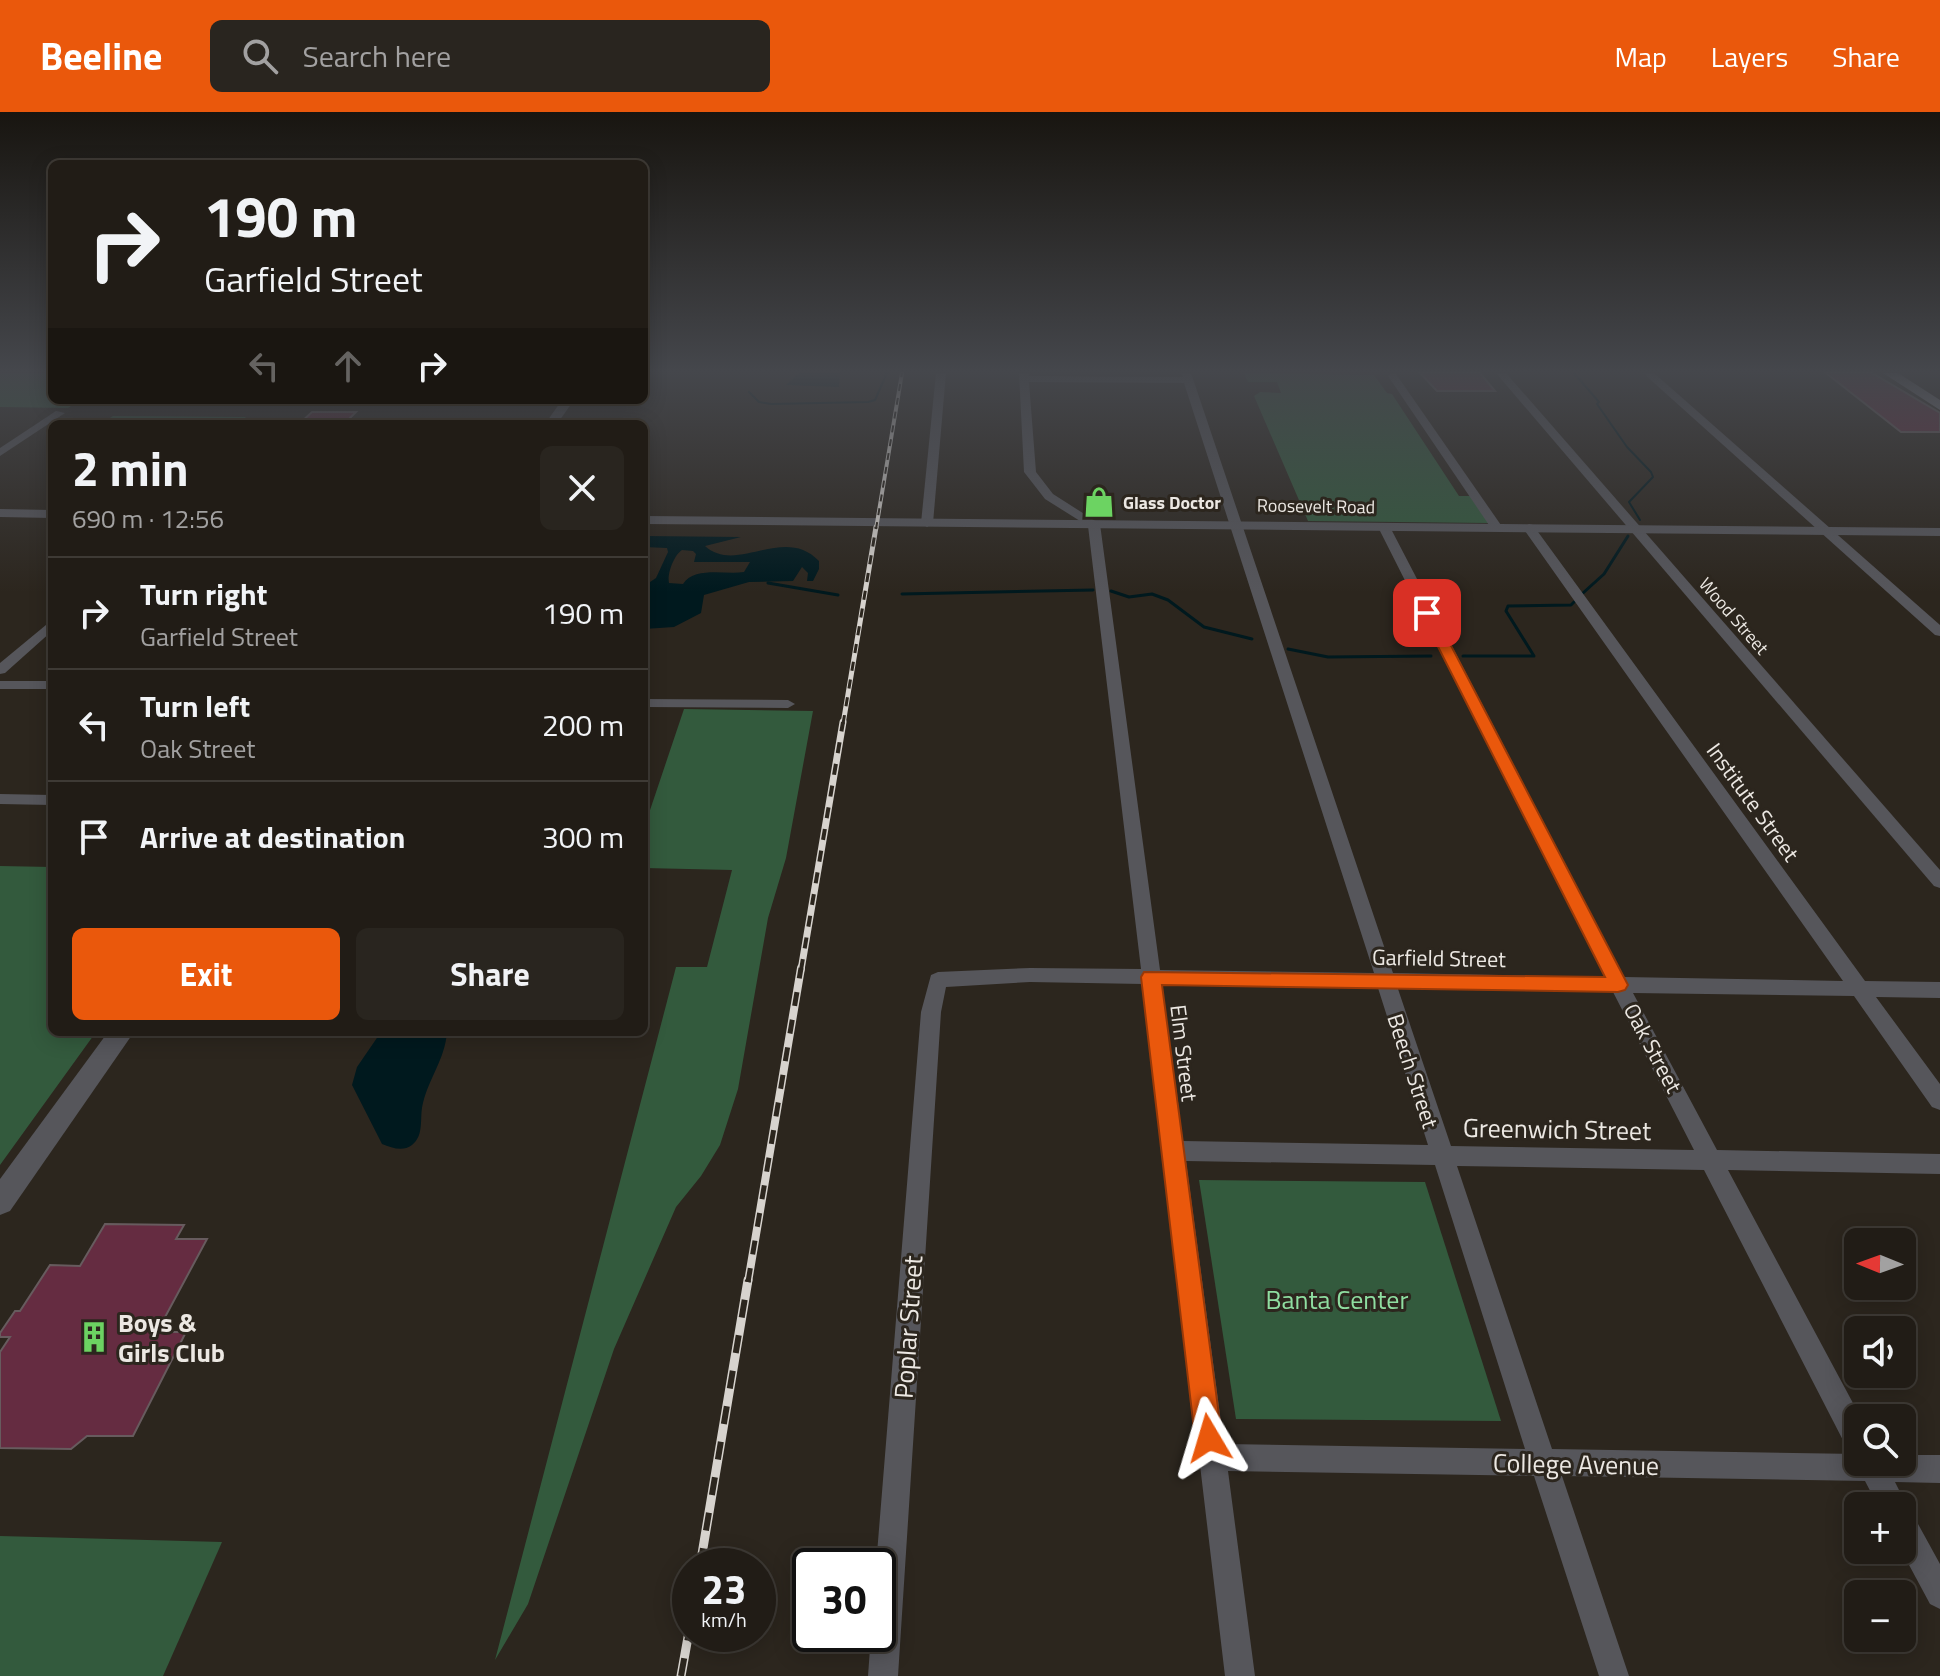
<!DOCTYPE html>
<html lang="en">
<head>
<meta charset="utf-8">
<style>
	:root { --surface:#211c16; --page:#29251f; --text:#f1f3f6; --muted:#a2a1a1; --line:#3e3a35; --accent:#ea580c }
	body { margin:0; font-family:"Titillium Web",sans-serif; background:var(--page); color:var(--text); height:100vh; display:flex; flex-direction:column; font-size:30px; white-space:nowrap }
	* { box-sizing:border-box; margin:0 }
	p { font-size:26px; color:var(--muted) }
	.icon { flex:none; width:44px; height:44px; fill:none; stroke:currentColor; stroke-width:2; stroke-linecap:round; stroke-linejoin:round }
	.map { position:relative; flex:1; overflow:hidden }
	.side { position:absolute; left:48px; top:308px; width:600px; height:616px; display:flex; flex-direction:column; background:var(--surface); border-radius:12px; box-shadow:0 4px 20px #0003,0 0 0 2px var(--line) }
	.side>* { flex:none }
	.hud { position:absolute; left:48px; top:48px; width:600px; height:244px; border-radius:12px; box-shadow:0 4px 20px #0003,0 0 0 2px var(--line); background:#211c16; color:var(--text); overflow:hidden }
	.needle { width:52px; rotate:271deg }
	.buttons { position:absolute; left:1844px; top:1116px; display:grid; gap:16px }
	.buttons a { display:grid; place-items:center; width:72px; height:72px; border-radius:12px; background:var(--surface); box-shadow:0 4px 20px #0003,0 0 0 2px var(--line); font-size:40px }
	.speed { position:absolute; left:672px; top:1436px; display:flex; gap:16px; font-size:40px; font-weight:700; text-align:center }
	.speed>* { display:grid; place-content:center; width:104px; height:104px; border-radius:50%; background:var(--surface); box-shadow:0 4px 20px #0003,0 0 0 2px var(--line); line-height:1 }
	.speed small { font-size:20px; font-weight:400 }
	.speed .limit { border:4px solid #111; border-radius:12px; background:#fff; color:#111 }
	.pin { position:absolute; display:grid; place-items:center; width:68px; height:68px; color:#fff; margin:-34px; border-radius:16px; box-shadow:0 4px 12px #0006 }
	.me { position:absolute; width:88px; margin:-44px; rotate:353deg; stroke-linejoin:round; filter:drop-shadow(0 0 6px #0008) }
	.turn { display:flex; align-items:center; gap:28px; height:168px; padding:0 24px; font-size:36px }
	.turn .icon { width:104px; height:104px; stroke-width:2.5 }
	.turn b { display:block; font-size:56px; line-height:68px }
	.lanes { display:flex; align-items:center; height:76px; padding:0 24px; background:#0003; justify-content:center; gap:40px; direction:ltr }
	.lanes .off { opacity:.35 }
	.round { display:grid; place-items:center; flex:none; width:84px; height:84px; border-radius:12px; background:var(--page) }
	.summary { display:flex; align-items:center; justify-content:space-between; height:136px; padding:0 24px }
	h1 { font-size:48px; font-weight:700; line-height:60px }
	.cta { display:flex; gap:16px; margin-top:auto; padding:16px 24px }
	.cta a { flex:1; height:92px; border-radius:12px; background:var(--accent); color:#fff; font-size:32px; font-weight:700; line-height:92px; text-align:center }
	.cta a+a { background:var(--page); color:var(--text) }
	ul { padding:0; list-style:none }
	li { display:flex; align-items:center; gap:24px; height:112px; padding:0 24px; border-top:2px solid var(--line) }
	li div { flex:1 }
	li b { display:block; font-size:30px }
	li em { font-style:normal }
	header { display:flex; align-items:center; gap:48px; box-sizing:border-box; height:112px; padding:0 40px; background:var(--accent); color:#fff }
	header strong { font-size:38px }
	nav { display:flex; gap:44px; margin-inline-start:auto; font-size:28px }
	.search { width:560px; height:72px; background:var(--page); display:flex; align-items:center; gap:20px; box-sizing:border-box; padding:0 28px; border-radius:12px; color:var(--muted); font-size:30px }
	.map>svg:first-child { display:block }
</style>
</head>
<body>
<header>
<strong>Beeline</strong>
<div class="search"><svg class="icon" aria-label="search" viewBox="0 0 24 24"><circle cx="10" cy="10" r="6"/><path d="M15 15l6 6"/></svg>Search here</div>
<nav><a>Map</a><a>Layers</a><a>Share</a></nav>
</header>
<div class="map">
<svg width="1940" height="1564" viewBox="0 0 1940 1564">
	<rect width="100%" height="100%" fill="#2c261e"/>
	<g fill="#335a3d">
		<path d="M0 261H52V288H80L68 296 0 295Z"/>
		<path d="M1244 261 1374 263 1387 281 1392 282 1459 384H1471L1489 411 1308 409 1254 284 1260 280 1281 281 1277 270H1248Z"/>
		<path d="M113 304 246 305 238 312H101Z"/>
		<path d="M684 597 813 599 786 746 768 806 738 977 720 1033 701 1064 676 1095 614 1237 528 1492 495 1548 676 855H707L732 758 644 756V716Z"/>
		<path d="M0 754 52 755V920H96L0 1053Z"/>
		<path d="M1199 1068 1425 1070 1501 1309 1236 1307Z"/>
		<path d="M0 1424 222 1430 163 1564H0Z"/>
	</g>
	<g fill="#00191e" fill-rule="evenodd">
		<path d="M799 261H840L839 275 786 273Z"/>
		<path d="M644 424 741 425 705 434C737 463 784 412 819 449V457L813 469H807L808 461 802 455 793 469 749 470 704 483 701 501 674 515 644 517V474L656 466 668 440 667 436 644 435ZM682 438 693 439 696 442 694 450H750L744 460C725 463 695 454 683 472L669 471C667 462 674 443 682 438Z"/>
		<path d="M381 920H447C445 947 429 966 423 991 419 1005 425 1023 412 1033 403 1040 392 1036 382 1032L352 973 357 955Z"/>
	</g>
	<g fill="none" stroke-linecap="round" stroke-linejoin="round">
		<g stroke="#00191e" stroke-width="2">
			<path d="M1574 261 1599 290 1597 292 1627 335 1651 360 1653 365 1629 390 1640 408"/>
			<path d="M749 280 759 290 771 292 868 290 875 288 887 261"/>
		</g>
		<g stroke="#00191e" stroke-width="3">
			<path d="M768 471 838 483"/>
			<path d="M1111 479 1129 485 1152 482 1168 488 1204 515 1252 527"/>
			<path d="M1583 481 1604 462 1628 424"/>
			<path d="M902 482 1093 478"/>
			<path d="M1288 537 1328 545 1431 544"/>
			<path d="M1463 544H1534L1506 499 1508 494 1571 493 1574 490"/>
		</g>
	</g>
	<g fill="#652c41" stroke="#675b5e" stroke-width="2">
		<path d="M1420 261H1480L1495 279H1437Z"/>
		<path d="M1826 261H1872L1940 301V320H1901Z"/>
		<path d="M312 300H356L344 312H299Z"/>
		<path d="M105 1112 184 1113 176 1127H207L157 1220H186L133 1324H87L71 1337 0 1336V1240L10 1225H0V1221L15 1199H20L50 1153 80 1154Z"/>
	</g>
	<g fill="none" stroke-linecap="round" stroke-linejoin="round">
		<g fill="#56565b" fill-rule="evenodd">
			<path d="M936 261H946L933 411 927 415 921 411Z"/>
			<path d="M1019 261H1029V264L1183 265 1181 261H1191L1393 861 1605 865 1378 415 1384 411 1390 415 1624 865 1843 869 1523 416 1529 412 1533 413 1865 869 1940 870V886L1876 885 1940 972V998L1932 995 1854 884 1633 881 1717 1038 1940 1042V1062L1728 1058 1861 1306H1858V1341L1848 1338 1704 1058 1457 1054 1552 1337 1858 1342V1350H1902V1343H1940V1371L1895 1370 1907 1394 1905 1398 1912 1401 1940 1452V1497L1930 1492 1901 1438 1902 1394H1878L1865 1369 1562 1364 1629 1564H1599L1534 1364 1228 1359 1255 1564H1225L1143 872 1030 870 946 875 941 900 898 1564H868L871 1522H878L876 1454 921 900 931 863 938 860 1030 856 1141 857 1088 414 1045 387 1024 360ZM1029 270 1184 271 1374 861 1160 858 1100 412 1053 382 1036 360ZM1162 873 1378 876 1428 1033 1183 1029ZM1398 877 1613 880 1694 1038 1451 1034ZM1186 1049 1435 1053 1525 1337 1224 1332Z"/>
			<path d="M1496 261H1506L1940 758V776L1934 774Z"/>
			<path d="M1643 261H1654L1940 513V524L1935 523Z"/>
			<path d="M1390 262H1396L1503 416 1501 419H1493L1388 264Z"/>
			<path d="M56 299 65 301 0 344V336Z"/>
			<path d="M52 508V519L5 561 0 562V551Z"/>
			<rect x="0" y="569" width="52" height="8"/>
			<path d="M644 587 788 588 795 592 788 596 644 595Z"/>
			<path d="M0 682 52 683V693L0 692Z"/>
		</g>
		<g fill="#56565b" fill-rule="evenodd">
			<path d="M562 288H574L557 312H545Z"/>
			<path d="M0 397 52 398V406L0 405Z"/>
			<path d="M644 404 1940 416V424L644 412Z"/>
			<path d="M108 920H134L10 1099 0 1103V1067Z"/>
		</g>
		<path fill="#83848d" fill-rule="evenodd" d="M1883 261H1898L1940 288V298Z"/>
		<defs>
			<path id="rail-far4" d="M876 417 902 261"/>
			<path id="rail-far3" d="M843 612 876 415"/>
			<path id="rail-far2" d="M801 858 843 610"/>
			<path id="rail-far1" d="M748 1170 801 856"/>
			<g id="rail">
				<path d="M700 1454 748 1168"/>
				<path d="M681 1564 690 1514"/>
			</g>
		</defs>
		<use href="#rail-far4" stroke="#d7d3ce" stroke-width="4"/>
		<use href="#rail-far3" stroke="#d7d3ce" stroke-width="5"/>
		<use href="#rail-far2" stroke="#d7d3ce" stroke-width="7"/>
		<use href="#rail-far1" stroke="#d7d3ce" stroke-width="8"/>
		<use href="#rail" stroke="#d7d3ce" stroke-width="9"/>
		<use href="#rail-far4" stroke="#2c261e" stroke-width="2" stroke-dasharray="7" stroke-linecap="butt"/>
		<use href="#rail-far3" stroke="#2c261e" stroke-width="3" stroke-dasharray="9" stroke-linecap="butt"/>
		<use href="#rail-far2" stroke="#2c261e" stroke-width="4" stroke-dasharray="11" stroke-linecap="butt"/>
		<use href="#rail-far1" stroke="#2c261e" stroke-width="5" stroke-dasharray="14" stroke-linecap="butt"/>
		<use href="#rail" stroke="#2c261e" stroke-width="6" stroke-dasharray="18" stroke-linecap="butt"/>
	</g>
	<linearGradient id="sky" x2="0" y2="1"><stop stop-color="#181510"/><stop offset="0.54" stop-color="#45474c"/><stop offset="1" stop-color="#45474c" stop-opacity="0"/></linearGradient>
	<rect width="1940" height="480" fill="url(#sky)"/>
	<path fill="#ea580c" stroke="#983908" stroke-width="2" d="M1423 498 1434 501 1628 873 1625 878 1618 880 1162 873 1222 1326 1218 1335 1209 1339 1199 1335 1195 1326 1141 865 1144 860 1605 865 1421 501Z"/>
	<defs>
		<symbol id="shop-bare" viewBox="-9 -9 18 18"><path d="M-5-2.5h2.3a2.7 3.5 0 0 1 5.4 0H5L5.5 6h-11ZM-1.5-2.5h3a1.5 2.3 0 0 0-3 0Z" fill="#6cd362" stroke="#2c261e" stroke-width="2.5" paint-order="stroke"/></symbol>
		<symbol id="building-bare" viewBox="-9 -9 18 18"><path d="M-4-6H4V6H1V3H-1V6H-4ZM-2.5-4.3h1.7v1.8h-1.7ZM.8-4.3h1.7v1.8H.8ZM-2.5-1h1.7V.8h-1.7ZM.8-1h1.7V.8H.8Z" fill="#6cd362" stroke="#2c261e" stroke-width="2.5" paint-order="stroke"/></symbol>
	</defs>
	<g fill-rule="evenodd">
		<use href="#shop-bare" x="1077" y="368" width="44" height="44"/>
		<use href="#building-bare" x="72" y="1203" width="44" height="44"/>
	</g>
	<g text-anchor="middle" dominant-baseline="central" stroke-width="6" stroke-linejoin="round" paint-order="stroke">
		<g font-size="18" font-weight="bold" fill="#ece8e3" stroke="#2c261e" text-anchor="start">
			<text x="1123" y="390">Glass Doctor</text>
		</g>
		<g font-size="18" fill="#ece8e3" stroke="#2c261e">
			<text transform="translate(1316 394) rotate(1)">Roosevelt Road</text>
			<text transform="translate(1734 504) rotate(49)">Wood Street</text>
		</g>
		<g font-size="22" fill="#ece8e3" stroke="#2c261e">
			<text transform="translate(1753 690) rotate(54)">Institute Street</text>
			<text transform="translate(1439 846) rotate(1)">Garfield Street</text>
			<text transform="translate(1653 936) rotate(62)">Oak Street</text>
			<text transform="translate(1184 941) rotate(83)">Elm Street</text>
			<text transform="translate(1413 959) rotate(72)">Beech Street</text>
		</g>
		<g font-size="26" fill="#ece8e3" stroke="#2c261e">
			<text transform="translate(1557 1017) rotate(1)">Greenwich Street</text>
			<text transform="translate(908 1215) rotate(-86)">Poplar Street</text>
			<text transform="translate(1576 1352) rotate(1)">College Avenue</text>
		</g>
		<g font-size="26" fill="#8fdea1" stroke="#2c261e">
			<text x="1337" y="1187">Banta Center</text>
		</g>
		<g font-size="26" font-weight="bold" fill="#ece8e3" stroke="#2c261e" text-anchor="start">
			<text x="118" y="1210">Boys &amp;<tspan x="118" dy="30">Girls Club</tspan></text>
		</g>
	</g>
</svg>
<div class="buttons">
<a><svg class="needle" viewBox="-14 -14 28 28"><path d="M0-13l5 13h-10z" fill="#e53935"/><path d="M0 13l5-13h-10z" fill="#a2a1a1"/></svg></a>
<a><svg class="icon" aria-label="sound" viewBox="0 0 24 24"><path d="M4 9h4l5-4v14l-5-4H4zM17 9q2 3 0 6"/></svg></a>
<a><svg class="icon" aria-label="search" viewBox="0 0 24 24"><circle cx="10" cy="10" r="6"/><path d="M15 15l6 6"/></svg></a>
<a>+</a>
<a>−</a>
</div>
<div class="speed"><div>23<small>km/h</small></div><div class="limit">30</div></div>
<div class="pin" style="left:1427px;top:501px;background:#d93025"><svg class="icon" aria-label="arrive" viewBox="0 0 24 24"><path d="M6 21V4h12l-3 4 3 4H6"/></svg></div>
<svg class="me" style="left:1209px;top:1326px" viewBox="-20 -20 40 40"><path d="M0-17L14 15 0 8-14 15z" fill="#ea580c" stroke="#fff" stroke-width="4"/></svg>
<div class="hud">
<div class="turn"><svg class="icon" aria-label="right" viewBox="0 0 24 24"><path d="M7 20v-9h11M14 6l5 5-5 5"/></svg><div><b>190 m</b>Garfield Street</div></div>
<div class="lanes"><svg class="icon off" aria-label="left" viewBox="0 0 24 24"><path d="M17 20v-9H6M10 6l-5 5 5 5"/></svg><svg class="icon off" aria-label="ahead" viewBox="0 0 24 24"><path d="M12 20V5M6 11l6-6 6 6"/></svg><svg class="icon" aria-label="right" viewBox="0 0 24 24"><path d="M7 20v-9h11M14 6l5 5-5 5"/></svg></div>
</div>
<section class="side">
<div class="summary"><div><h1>2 min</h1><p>690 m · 12:56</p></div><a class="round"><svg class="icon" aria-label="close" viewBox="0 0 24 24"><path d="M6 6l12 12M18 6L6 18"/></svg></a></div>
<ul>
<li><svg class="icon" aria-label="right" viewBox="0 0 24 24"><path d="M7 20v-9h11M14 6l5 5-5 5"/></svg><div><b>Turn right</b><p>Garfield Street</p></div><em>190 m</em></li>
<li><svg class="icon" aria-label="left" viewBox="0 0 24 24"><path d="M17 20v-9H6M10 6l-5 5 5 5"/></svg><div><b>Turn left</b><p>Oak Street</p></div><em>200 m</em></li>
<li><svg class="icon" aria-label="arrive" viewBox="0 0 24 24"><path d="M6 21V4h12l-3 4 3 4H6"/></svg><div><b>Arrive at destination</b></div><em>300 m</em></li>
</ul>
<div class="cta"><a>Exit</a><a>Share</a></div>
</section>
</div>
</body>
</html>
